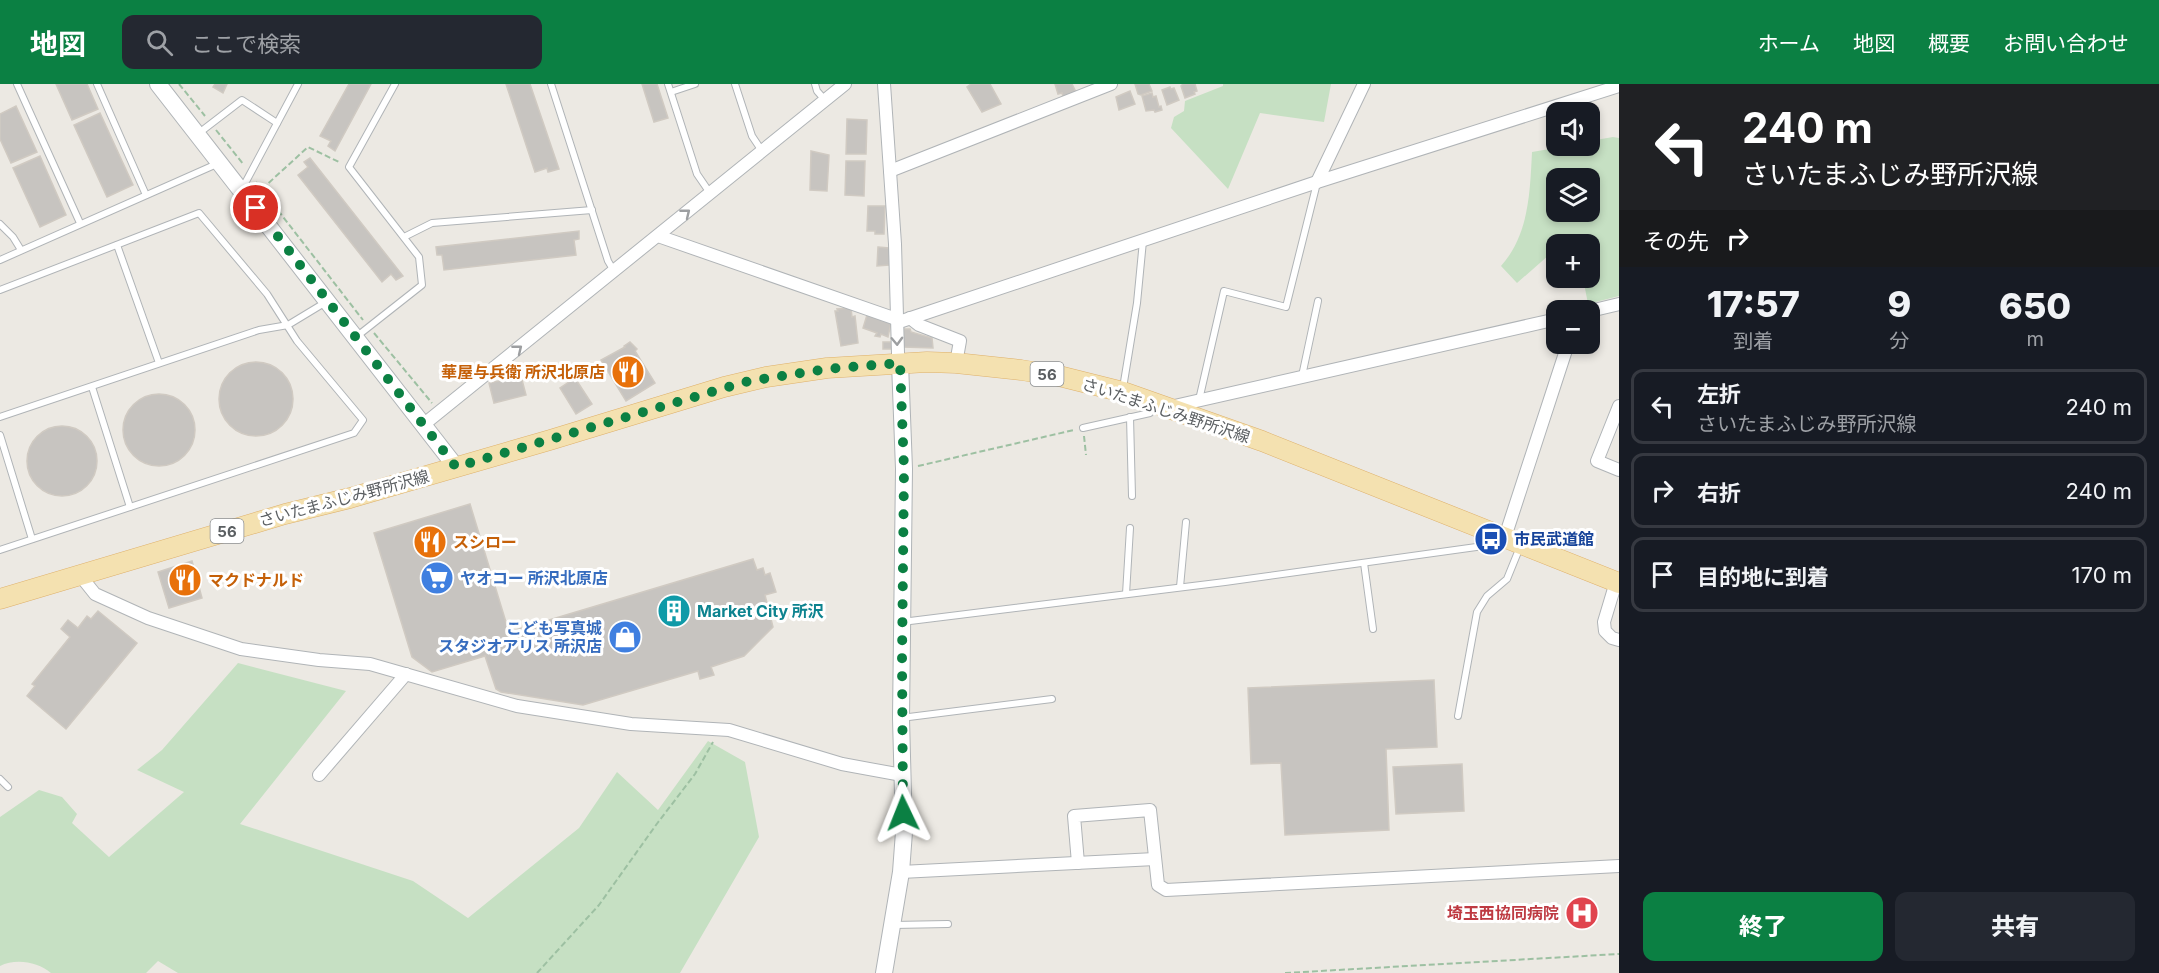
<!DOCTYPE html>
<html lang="ja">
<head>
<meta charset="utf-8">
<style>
	:root { --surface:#171b24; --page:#242831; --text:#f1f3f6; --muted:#9ea1a6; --line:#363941; --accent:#0b8043 }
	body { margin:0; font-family:Inter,"Noto Sans JP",sans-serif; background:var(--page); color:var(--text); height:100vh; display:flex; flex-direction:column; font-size:22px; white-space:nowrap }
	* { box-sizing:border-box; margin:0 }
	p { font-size:20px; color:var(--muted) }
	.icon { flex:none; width:33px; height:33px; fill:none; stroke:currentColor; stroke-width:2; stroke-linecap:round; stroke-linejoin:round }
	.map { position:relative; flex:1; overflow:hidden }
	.drawer { display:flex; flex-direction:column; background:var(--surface); width:540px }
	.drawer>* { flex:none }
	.guide { background:#202124; color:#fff; overflow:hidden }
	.tools { position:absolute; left:1546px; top:18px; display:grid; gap:12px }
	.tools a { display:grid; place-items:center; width:54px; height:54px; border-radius:12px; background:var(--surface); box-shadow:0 3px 9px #0003; font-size:30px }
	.pin { position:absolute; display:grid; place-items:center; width:51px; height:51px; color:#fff; margin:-26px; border:3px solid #fff; border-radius:50%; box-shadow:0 2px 6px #0007 }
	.me { position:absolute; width:66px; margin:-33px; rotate:358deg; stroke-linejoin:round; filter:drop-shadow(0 0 4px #0008) }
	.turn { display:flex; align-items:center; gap:21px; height:126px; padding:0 24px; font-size:27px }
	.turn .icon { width:78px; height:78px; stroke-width:2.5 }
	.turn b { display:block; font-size:42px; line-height:51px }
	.then { display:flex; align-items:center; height:57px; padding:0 24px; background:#0003; gap:12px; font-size:22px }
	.eta { display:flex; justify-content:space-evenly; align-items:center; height:102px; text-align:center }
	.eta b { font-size:36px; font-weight:800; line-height:42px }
	.cta { display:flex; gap:12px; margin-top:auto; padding:12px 24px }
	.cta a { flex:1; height:69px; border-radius:12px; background:var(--accent); color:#fff; font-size:24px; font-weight:800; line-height:69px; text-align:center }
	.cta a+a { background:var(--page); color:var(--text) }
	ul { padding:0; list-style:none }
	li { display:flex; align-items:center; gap:18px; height:75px; margin:0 12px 9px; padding:0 12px; border:3px solid var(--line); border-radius:12px }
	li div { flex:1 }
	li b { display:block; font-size:22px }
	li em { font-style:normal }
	header { display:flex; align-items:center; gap:36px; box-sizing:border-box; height:84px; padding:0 30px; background:var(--accent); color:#fff }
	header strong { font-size:28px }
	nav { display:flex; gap:33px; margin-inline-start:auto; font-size:21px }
	.search { width:420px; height:54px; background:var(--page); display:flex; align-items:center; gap:15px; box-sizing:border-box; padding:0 21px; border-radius:12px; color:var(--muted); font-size:22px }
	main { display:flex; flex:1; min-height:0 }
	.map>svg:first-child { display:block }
</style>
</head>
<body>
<header>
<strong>地図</strong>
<div class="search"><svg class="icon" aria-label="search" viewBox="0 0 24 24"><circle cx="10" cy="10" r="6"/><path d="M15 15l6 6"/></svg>ここで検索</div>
<nav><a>ホーム</a><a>地図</a><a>概要</a><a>お問い合わせ</a></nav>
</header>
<main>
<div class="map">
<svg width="1619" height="889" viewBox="0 0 1619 889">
	<rect width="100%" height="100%" fill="#ece9e3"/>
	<g fill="#c6e0c3" fill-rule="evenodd">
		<path d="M1223 0H1331L1324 38 1260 29 1228 105 1171 44 1174 33 1184 27 1185 17 1223 2Z"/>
		<path d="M1613 53 1619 54V212L1588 220 1583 194H1590V160H1557V164L1517 199 1501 182C1529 151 1530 108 1532 68L1567 62H1590V57ZM1590 94V128H1557V94Z"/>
		<path d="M238 579 346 607 240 740 413 797 468 834 579 744 617 688 658 726 708 657 745 678 759 753 680 889H178L158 877 146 889H51C38 878 16 874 0 882V733L39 706 62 713 77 730 72 739 109 773 184 708 137 686 162 666Z"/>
	</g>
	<g fill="#c7c4c0" stroke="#d0cac2" stroke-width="1.5">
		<path d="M56 0H87L98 25 72 36Z"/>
		<path d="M215 0H227L223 9 213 3Z"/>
		<path d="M349 0H371L335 67 328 62 331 57 320 52Z"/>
		<path d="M506 0H530L559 85 548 88 547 84 535 88Z"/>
		<path d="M642 0H657L668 34 654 38Z"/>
		<path d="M971 0H990L1001 20 982 28 967 3Z"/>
		<path d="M1055 0H1072L1076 8 1063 13 1062 9 1058 10Z"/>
		<path d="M1135 0H1149L1152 7 1141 11 1138 10Z"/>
		<path d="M1183 0H1195L1197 7 1194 8 1195 10 1185 14 1181 2Z"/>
		<path d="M1170 3 1171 5 1174 4 1179 16 1167 21 1162 6Z"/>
		<path d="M1130 7 1135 20 1119 26 1116 13Z"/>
		<path d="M1152 9 1153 13 1156 12 1159 23 1161 22 1162 26 1155 28 1154 26 1146 27 1142 12Z"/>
		<path d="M16 22 37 68 11 79 0 55V30Z"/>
		<path d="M100 29 133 101 107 113 74 41Z"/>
		<path d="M847 35 867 36 866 70H846Z"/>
		<path d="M811 67 829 71 827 107 810 106Z"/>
		<path d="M40 72 66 131 40 143 13 84Z"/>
		<path d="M310 74 403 192 396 196 391 190 382 198 298 91 308 83 304 78Z"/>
		<path d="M846 77H865L864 112 845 111Z"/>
		<path d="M868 122H885L884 150H875V147H867Z"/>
		<path d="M579 147V155L574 156 576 171 444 186 442 171H437L436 163Z"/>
		<path d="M878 163 889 164V181L877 182Z"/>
		<path d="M851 224 852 233 855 232 858 259 841 262 835 227H838L837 225Z"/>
		<path d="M867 231 891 239 888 253 881 250 880 253 875 252 877 249 863 244Z"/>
		<path d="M904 245H910L911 248 932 254 933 264 903 263Z"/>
		<path d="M630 258 637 265 635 267 655 299 626 317 601 276 625 263 624 262Z"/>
		<path d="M883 258H891L892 265H883Z"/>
		<circle cx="256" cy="315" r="37"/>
		<path d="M521 292 526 311 494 319 489 299Z"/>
		<path d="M575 294 592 320 576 330 560 304Z"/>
		<circle cx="159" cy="346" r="36"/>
		<circle cx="62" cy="377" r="35"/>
		<path d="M470 420 509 548 753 475 757 486 763 484 765 491 770 489 776 508 765 511 773 543 744 572 711 583 714 591 700 595 698 587 583 621 501 608 496 605 485 572 432 588 412 573 374 449Z"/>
		<path d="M192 477 202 514 169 524 158 488Z"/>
		<path d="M98 527 137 559 66 645 27 612 35 602 32 600 70 553 61 545 68 536 78 544 87 532 91 535Z"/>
		<path d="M1434 596 1437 663 1386 665 1389 746 1285 751 1281 679 1251 680 1248 604Z"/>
		<path d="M1462 680 1464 727 1396 730 1393 683Z"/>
	</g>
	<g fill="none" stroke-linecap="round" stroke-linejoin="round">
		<defs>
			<g id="service">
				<path d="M17 0 80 139"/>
				<path d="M97 0 146 111"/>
				<path d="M551 0 608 177 614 187"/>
				<path d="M668 0 697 90 710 109"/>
				<path d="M735 0 752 52 762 67"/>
				<path d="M815 0 817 7 825 16"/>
				<path d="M671 8 695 0"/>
				<path d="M199 49 242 16 277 39"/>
				<path d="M242 105 298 0"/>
				<path d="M0 140 13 153 21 166"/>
				<path d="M404 153 432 139 592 126"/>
				<path d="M117 161 159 279"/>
				<path d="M0 176 219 79"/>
				<path d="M0 206 199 129 267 210 297 257 363 336 354 349 0 466"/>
				<path d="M356 253 422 201 419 173 349 83 395 0"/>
				<path d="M1302 292 1318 217"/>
				<path d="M92 303 130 423"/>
				<path d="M1123 304 1137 219 1143 157"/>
				<path d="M1199 316 1224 207 1286 223 1317 99"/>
				<path d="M0 333 259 246 288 241 326 218"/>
				<path d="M1130 333 1132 412"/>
				<path d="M1083 344 1150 329 1154 321"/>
				<path d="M0 351 32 455"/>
				<path d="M1364 479 1373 545"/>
				<path d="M1180 503 1186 438"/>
				<path d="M1126 510 1130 444"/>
				<path d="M902 538 1225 498 1505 459"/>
				<path d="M1458 632 1477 528 1487 512 1507 495 1520 463"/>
				<path d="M901 634 1052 615"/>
				<path d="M0 695 8 703"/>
				<path d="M893 841 948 840"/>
			</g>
			<g id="minor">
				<path d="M884 0 895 160 898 269 900 279"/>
				<path d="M890 87 1111 0"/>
				<path d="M1317 98 1364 0"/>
				<path d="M658 152 902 237 1317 98 1619 2"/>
				<path d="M1590 227 1619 220"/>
				<path d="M910 234 919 241 960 257 956 279"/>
				<path d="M1619 322 1597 377 1619 386"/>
				<path d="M1170 323 1557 235"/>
				<path d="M423 341 845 0"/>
				<path d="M1505 453 1568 260"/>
				<path d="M79 490 95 510 148 534 241 565 319 576 370 580 517 622 631 640 729 646 842 680 902 691"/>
				<path d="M1616 498 1604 538 1605 547 1612 554 1619 556"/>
				<path d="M319 691 406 590"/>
				<path d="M1078 779 1074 732 1150 726 1158 801 1166 806 1619 782"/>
				<path d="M901 788 1155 775"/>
			</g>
			<g id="tertiary">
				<path d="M158 0 456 383"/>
				<path d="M884 889 901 788 904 748 901 634 904 385 900 279"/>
			</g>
			<path id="primary" d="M0 515 285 430 350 414 550 356 724 303 766 293 827 284 927 278 956 279 1021 286 1059 292 1123 308 1262 357 1619 499"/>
		</defs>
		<use href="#service" stroke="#b0b4b7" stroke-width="8"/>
		<use href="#minor" stroke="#b0b4b7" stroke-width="14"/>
		<use href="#tertiary" stroke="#b0b4b7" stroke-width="18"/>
		<use href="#primary" stroke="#deb06a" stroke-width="21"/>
		<g stroke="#9dc0a2" stroke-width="2" stroke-dasharray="6 3" stroke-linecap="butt">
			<path d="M179 0 205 32"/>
			<path d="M216 46 244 81"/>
			<path d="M256 98 363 236"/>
			<path d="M262 105 308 63 341 79"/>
			<path d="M374 249 432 319"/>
			<path d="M1084 352 1086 371"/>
			<path d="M918 382 1074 346"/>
			<path d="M537 889 599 821 656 741 695 690 713 658"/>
			<path d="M1285 889 1619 870"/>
		</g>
		<use href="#service" stroke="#fff" stroke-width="6"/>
		<use href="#minor" stroke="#fff" stroke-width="12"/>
		<use href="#tertiary" stroke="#fff" stroke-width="16"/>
		<use href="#primary" stroke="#f4e1b0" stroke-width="20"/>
	</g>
	<defs><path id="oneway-chevron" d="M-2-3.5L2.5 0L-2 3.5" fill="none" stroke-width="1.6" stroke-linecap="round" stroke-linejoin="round" transform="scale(1.5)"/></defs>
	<g stroke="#9d9fa1">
		<use href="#oneway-chevron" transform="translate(686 129) rotate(-39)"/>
		<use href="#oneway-chevron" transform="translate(897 257) rotate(88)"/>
		<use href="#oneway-chevron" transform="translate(518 265) rotate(-39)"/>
	</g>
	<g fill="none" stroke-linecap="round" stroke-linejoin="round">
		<path stroke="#0b8043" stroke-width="10" stroke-dasharray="0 18" d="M256 124 456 383 749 297 827 285 900 279 904 385 902 576 903 729"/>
	</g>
	<defs>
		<symbol id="restaurant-disc" viewBox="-11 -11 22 22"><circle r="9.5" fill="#e8710a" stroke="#fff"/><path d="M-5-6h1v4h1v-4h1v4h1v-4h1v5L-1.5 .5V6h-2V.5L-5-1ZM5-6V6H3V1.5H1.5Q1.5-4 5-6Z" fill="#fff"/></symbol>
		<symbol id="bus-disc" viewBox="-11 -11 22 22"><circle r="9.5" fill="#1a4fb4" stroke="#fff"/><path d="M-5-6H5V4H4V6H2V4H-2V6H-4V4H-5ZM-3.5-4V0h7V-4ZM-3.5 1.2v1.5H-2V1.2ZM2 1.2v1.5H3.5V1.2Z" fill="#fff"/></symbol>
		<symbol id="supermarket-disc" viewBox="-11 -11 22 22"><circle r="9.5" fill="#3f7fe0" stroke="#fff"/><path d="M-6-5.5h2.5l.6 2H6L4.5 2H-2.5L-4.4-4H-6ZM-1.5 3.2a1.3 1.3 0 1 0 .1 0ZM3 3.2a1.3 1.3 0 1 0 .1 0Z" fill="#fff"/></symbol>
		<symbol id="building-disc" viewBox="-11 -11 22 22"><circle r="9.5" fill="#0f9aa8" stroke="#fff"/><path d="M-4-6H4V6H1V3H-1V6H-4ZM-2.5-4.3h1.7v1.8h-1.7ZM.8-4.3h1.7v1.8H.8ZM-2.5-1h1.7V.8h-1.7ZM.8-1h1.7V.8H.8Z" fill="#fff"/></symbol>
		<symbol id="shop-disc" viewBox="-11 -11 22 22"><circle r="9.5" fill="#3f7fe0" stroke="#fff"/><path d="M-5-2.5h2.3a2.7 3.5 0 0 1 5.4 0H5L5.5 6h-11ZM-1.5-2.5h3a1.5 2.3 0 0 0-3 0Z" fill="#fff"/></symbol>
		<symbol id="hospital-disc" viewBox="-11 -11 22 22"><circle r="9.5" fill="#e0444e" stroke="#fff"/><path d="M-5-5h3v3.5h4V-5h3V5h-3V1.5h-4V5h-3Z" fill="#fff"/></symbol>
	</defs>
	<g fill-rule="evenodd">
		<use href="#restaurant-disc" x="609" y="269" width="38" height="38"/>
		<use href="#bus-disc" x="1472" y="436" width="38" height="38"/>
		<use href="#restaurant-disc" x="411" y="439" width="38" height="38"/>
		<use href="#supermarket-disc" x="418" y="475" width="38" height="38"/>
		<use href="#restaurant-disc" x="166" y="477" width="38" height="38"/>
		<use href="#building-disc" x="655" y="508" width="38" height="38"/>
		<use href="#shop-disc" x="606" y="534" width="38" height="38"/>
		<use href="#hospital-disc" x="1563" y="810" width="38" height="38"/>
	</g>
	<g text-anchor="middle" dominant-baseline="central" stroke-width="6" stroke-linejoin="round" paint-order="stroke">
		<g fill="#fff" stroke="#8c8f91" stroke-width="1.5">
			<rect x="1030.5" y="278" width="33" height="24" rx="4.5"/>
			<rect x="210.5" y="435" width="33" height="24" rx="4.5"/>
		</g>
		<g font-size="15" font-weight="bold" fill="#5b5f62">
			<text x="1047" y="290">56</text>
			<text x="227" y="447">56</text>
		</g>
		<g font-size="16" font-weight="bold" fill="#c56008" stroke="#fff" text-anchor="start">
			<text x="605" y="288" text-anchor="end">華屋与兵衛 所沢北原店</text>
			<text x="453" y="458">スシロー</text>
			<text x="208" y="496">マクドナルド</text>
		</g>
		<g font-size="16" fill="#5b5f62" stroke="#fff">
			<text transform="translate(1166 326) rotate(18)">さいたまふじみ野所沢線</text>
			<text transform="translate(344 414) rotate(-15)">さいたまふじみ野所沢線</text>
		</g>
		<g font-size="16" font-weight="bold" fill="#164399" stroke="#fff" text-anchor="start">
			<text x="1514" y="455">市民武道館</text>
		</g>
		<g font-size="16" font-weight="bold" fill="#366cbe" stroke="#fff" text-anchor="start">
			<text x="460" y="494">ヤオコー 所沢北原店</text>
			<text x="602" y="544" text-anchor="end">こども写真城<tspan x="602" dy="18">スタジオアリス 所沢店</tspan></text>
		</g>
		<g font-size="16" font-weight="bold" fill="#0d838f" stroke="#fff" text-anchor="start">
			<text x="697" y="527">Market City 所沢</text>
		</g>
		<g font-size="16" font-weight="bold" fill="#be3a42" stroke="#fff" text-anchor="end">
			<text x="1559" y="829">埼玉西協同病院</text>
		</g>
	</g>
</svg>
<div class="tools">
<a><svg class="icon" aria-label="sound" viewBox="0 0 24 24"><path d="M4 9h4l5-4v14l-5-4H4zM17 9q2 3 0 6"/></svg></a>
<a><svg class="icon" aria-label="layers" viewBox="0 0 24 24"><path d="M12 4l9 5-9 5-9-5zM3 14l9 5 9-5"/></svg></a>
<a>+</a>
<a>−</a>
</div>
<div class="pin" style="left:256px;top:124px;background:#d93025"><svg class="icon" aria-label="arrive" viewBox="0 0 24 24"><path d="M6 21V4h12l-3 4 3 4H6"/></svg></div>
<svg class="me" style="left:903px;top:729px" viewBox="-20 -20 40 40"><path d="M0-17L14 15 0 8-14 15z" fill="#0b8043" stroke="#fff" stroke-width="4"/></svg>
</div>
<section class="drawer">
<div class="guide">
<div class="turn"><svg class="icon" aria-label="left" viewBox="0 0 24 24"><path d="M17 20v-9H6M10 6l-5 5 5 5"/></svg><div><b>240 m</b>さいたまふじみ野所沢線</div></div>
<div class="then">その先<svg class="icon" aria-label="right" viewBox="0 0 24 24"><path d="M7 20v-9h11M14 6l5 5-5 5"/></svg></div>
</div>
<div class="eta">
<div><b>17:57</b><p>到着</p></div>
<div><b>9</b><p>分</p></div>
<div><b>650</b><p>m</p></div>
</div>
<ul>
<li><svg class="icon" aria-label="left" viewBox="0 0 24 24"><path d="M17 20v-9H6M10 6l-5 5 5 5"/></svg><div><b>左折</b><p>さいたまふじみ野所沢線</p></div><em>240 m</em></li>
<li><svg class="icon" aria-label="right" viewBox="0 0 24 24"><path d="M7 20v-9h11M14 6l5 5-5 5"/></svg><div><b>右折</b></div><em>240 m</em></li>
<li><svg class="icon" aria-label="arrive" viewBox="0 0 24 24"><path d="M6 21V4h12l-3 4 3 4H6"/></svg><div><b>目的地に到着</b></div><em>170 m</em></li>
</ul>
<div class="cta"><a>終了</a><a>共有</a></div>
</section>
</main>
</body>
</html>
